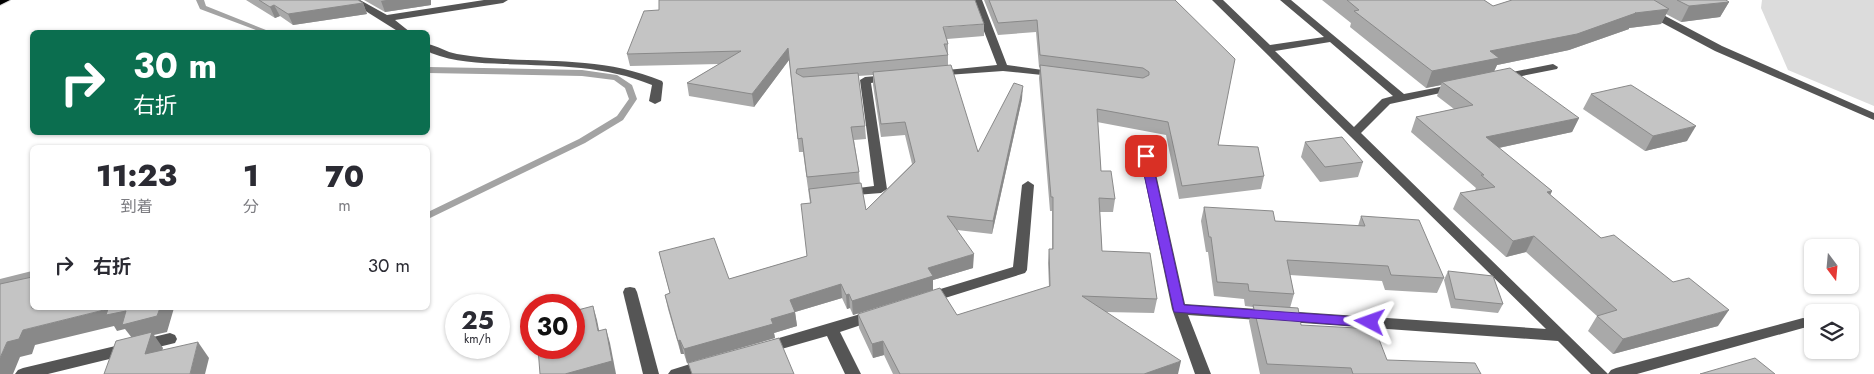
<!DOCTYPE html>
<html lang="ja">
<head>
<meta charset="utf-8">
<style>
	:root { --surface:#fff; --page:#f2f2f3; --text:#2b2b33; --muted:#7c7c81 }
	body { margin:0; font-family:Jost,"Noto Sans JP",sans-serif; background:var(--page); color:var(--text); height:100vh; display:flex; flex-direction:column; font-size:19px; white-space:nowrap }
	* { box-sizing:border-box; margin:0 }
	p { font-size:16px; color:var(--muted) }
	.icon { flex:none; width:28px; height:28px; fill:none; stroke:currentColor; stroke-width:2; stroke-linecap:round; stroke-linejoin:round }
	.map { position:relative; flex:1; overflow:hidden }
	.drawer { position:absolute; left:30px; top:145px; width:400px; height:165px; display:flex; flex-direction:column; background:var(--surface); border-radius:8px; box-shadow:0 1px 4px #0004 }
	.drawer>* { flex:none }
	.banner { position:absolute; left:30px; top:30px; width:400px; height:105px; border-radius:8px; box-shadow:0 1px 4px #0004; background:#0b6e4f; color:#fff; overflow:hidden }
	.needle { width:32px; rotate:164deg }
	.buttons { position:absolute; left:1804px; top:239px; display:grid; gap:10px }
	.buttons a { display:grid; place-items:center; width:55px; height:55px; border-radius:8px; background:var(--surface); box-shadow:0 1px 4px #0004; font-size:25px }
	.speed { position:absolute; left:445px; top:294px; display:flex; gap:10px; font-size:25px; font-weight:700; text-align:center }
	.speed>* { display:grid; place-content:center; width:65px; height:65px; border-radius:50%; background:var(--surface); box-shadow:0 1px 4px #0004; line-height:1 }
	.speed small { font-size:12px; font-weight:400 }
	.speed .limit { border:8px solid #d22; background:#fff; color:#111 }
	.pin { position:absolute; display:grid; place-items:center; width:42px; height:42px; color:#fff; margin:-21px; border-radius:10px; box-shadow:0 2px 8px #0006 }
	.me { position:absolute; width:55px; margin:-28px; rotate:274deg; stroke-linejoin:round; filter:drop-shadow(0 0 4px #0008) }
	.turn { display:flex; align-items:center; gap:18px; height:105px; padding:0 20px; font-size:22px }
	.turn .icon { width:65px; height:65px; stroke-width:2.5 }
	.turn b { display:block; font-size:35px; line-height:42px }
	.eta { display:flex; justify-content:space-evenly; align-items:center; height:85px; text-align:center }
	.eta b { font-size:30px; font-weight:800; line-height:35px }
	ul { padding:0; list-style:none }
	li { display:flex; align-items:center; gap:15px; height:70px; padding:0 20px }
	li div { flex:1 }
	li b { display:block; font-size:19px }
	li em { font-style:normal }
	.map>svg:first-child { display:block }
</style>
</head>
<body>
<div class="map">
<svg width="1874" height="374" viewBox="0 0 1874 374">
	<rect width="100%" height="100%" fill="#fff"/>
	<path fill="#dcdcdc" d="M1762 0H1874V106L1788 70 1761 8Z"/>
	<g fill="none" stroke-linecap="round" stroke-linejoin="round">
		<g fill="#a3a3a3" fill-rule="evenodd">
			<path d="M196 0H204L206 6 271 32H261L200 9Z"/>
			<path d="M428 67 582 70 617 75 632 85 637 99 623 120 585 143 428 219V212L579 139 617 116 629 99 625 88 614 80 582 76 428 73Z"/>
			<path d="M32 271V279L0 287V279Z"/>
		</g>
		<defs>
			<path id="major" d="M0 0H10L0 5Z"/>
		</defs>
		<use href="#major" stroke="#dbdbdb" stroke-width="2"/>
		<g fill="#555" fill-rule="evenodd">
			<path d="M348 0H360L387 15 484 0H508L503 3 395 20 410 32H399Z"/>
			<path d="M972 0H982L1007 65 1057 72 1062 75 1061 77 1003 71 933 76 932 74 937 71 997 65Z"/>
			<path d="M1212 0H1223L1270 45 1324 37 1280 0H1291L1404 94 1455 84 1459 85 1460 87 1459 89 1390 104 1361 133 1608 374 1611 370 1616 368 1803 318 1808 319 1810 323 1808 327 1803 328 1637 374H1591L1558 341 1188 315 1211 374H1195L1172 309 1140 156 1146 152 1152 156 1185 304 1546 329ZM1330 42 1393 96 1382 99 1354 127 1275 51Z"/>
			<path d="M1623 0H1635L1722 46 1874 113V120L1715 51 1655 19Z"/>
			<path d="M428 44C438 46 446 52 457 54 528 66 593 52 662 81L663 83 661 101 655 104 649 101 652 85C605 65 554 66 504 64 479 63 454 62 431 53L428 51Z"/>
			<path d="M1553 64 1558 67 1557 69 1502 80 1497 77 1502 74Z"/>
			<path d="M889 75 893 76 894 78 893 80 871 83 887 189 881 193 843 196 841 193 843 190 874 186 860 80 865 77Z"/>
			<path d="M1028 181 1034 185 1027 270 1025 273 929 303 924 302 922 298 924 294 1013 267 1022 185Z"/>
			<path d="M630 287 635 288 637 292 659 374H643L623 292 625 288Z"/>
			<path d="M874 310 879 311 881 315 879 319 840 332 861 374H845L827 336 764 354 759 352 757 348 759 344Z"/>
			<path d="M170 333 175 335 177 339 175 343 48 374H15L18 370 23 368Z"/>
			<path d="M706 359 711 361 714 365 711 369 695 374H668L671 370Z"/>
		</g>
		<use href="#major" fill="#000" fill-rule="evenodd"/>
	</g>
	<g fill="#a9a9a9" fill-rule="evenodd">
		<path d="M246 0H358L363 3 367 14 293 25 280 16 275 18Z"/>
		<path d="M364 0H431V5L385 12Z"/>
		<path d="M984 0H1175L1218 145 1264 176 1261 189 1179 199 1166 135 1097 122 1101 171 1115 199 1113 212H1100L1102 251 1157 299 1154 313 1105 312 1178 374H893L884 355 873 358 859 328 858 314 957 315 1049 287 1048 263 1049 249H1052V211H1050L1039 78 1040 68 1039 67 1036 32 998 35Z"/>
		<path d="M1322 0H1484L1493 6 1512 0H1726L1729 2 1720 17 1681 22 1666 14 1661 24 1629 28V29L1569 50 1497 65 1494 71 1579 118 1572 132 1499 148 1552 191 1550 195 1601 238 1718 326 1613 354 1588 331 1597 316 1526 252 1506 257 1453 209 1460 193 1475 190 1476 188 1411 132 1416 117 1454 109 1437 96 1441 85 1426 88 1350 27 1351 23Z"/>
		<path d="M984 24V36L947 39 948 44V65L978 152 1022 99 992 234 957 230 973 268 933 280V290L853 315 850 308 847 309 842 298 795 312 797 326 774 333 775 338 687 363 684 354H681L668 309 665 295 670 294 659 252 729 279 807 256 810 203 803 152H799L789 60 754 107 689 96 687 83 719 64 630 66 627 54ZM873 75V85L881 137 905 135 912 164 866 210 860 184 859 172 854 140 866 139 865 126 858 76Z"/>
		<path d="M1591 94 1687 141 1645 151 1583 109Z"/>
		<path d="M1305 142 1363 162 1358 177 1320 182 1301 157Z"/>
		<path d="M1204 207 1275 221 1358 226 1361 216 1444 278 1437 293 1385 290 1382 281 1290 275 1294 294 1290 308 1301 325 1387 360 1481 374H1260L1249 321 1253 307 1245 306 1244 299 1214 296 1208 252H1206L1201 221Z"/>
		<path d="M1448 271 1503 304 1498 313 1451 308 1444 280Z"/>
	</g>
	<g fill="#898989">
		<path d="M386 0H431V5L385 12 381 1Z"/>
		<path d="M1729 2 1720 17 1681 22 1689 6Z"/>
		<path d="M363 3 367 14 293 25 288 14Z"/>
		<path d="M274 5 280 16 275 18 270 7Z"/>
		<path d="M1669 9 1661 24 1629 28V29L1569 50 1497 65 1493 74 1442 82 1441 85 1426 88 1432 71 1490 51 1635 13Z"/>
		<path d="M788 48 789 60 754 107 752 94Z"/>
		<path d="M1023 86 1022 99 992 234 993 221Z"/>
		<path d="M1579 118 1572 132 1479 152 1486 137Z"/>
		<path d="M1696 126 1687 141 1645 151 1653 136Z"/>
		<path d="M1552 191 1545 206 1547 192Z"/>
		<path d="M1534 236 1526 252 1506 257 1513 241Z"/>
		<path d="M974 254 973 268 933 280V290L853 315 852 301 928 268Z"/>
		<path d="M841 284 842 298 795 312 797 326 774 333 775 338 687 363 684 349 771 319 790 300Z"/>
		<path d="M849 294 850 308 847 309 846 295Z"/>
		<path d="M593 306 597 320 602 345 598 331Z"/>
		<path d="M160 308H174L167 332 154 335 163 348 157 370 125 329 117 331 114 326 35 345 32 354 20 357 13 374H0V358L7 342 23 330 108 309 126 311Z"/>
		<path d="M1729 310 1718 326 1613 354 1623 339Z"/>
		<path d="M606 329 610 343 616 374H565Z"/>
		<path d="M680 340 684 354H681L678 341Z"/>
		<path d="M883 341 884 355 873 358 872 344Z"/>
		<path d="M198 342 209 358 205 374H190Z"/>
		<path d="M1181 361 1178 374H1144Z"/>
	</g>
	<g fill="#c4c4c4" stroke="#898989">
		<path d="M259 0H358L363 3 288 14 274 5 270 7Z"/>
		<path d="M659 0H975L984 24 943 27 948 44H944L948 55 797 69 796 73 803 77 858 73 865 126 851 127 859 172 807 177 802 138 798 139 788 48 752 94 687 83 741 51 627 54 644 11 659 10Z"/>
		<path d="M989 0H1175L1235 59 1218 145 1258 147 1264 176 1182 186 1168 122 1097 109 1101 171H1111L1115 199 1099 198 1102 251 1150 253 1157 299 1082 296 1181 361 1144 374H900L883 341 872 344 858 314 940 288 957 315 1050 286 1049 249H1053V197H1051L1040 65 1143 78 1149 75V72L1143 68 1040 55 1037 20 998 23Z"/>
		<path d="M1347 0H1484L1493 6 1512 0H1654L1669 9 1635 13H1636L1577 34 1490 51 1499 58 1432 71 1354 11 1359 10Z"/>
		<path d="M1677 0H1726L1729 2 1689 6Z"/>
		<path d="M951 65 978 152 1014 83 1023 86 993 221 947 216 974 254 928 268 933 276 852 301 849 294 846 295 841 284 790 300 795 312 771 319 773 324 684 349 680 340 678 341 665 295 670 293 659 252 714 238 729 279 807 256 801 204 811 203 809 189 861 183 866 210 915 162 905 122 881 124 873 72Z"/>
		<path d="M1510 68 1579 118 1486 137 1552 191 1547 192 1601 238 1614 235 1673 282 1689 278 1729 310 1623 339 1597 316 1617 310 1534 236 1513 241 1460 193 1495 187 1481 175H1484L1416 117 1473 105 1442 82Z"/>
		<path d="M1631 85 1696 126 1653 136 1591 94Z"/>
		<path d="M1342 137 1363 162 1325 167 1305 142Z"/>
		<path d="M1204 207 1273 211 1275 221 1365 226 1361 216 1419 220 1444 278 1391 275 1388 266 1287 260 1294 294 1249 291 1248 284 1217 282 1211 237H1209Z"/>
		<path d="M1448 271 1493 276 1503 304 1455 299Z"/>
		<path d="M32 277V308H160L157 316 122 325 126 311 106 315 108 309 23 330 19 339 7 342 0 358V284Z"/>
		<path d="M1253 305 1298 308 1301 325 1375 329 1387 360 1475 363 1481 374H1353L1351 368 1267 364Z"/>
		<path d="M593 306 598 331 606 329 612 361 565 374H540L538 348H574V311Z"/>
		<path d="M152 332 145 354 198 342 190 374H104L116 341Z"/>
		<path d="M779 338 794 374H692L688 363Z"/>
		<path d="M1755 358 1775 374H1700Z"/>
	</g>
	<path fill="#7c3aed" stroke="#51269a" d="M1146 153 1151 156 1184 305 1370 318 1375 319 1377 322 1375 326 1370 327 1174 312 1140 156Z"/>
</svg>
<div class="buttons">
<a><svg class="needle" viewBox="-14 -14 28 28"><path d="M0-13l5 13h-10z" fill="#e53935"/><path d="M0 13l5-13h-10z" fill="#7c7c81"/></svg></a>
<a><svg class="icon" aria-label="layers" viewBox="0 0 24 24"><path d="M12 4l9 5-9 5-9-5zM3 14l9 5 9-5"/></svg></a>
</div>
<div class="speed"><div>25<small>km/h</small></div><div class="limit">30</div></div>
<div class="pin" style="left:1146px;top:156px;background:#d93025"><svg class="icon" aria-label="arrive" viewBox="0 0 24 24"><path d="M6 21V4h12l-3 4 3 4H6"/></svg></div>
<svg class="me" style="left:1370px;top:322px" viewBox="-20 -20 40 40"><path d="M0-17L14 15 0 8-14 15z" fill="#7c3aed" stroke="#fff" stroke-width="4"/></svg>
<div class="banner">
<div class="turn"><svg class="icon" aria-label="right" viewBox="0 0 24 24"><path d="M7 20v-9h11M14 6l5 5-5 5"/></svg><div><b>30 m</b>右折</div></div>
</div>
<section class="drawer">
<div class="eta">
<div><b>11:23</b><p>到着</p></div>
<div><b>1</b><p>分</p></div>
<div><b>70</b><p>m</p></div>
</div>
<ul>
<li><svg class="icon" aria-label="right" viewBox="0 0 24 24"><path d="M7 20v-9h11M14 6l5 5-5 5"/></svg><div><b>右折</b></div><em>30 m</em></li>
</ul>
</section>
</div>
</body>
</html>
